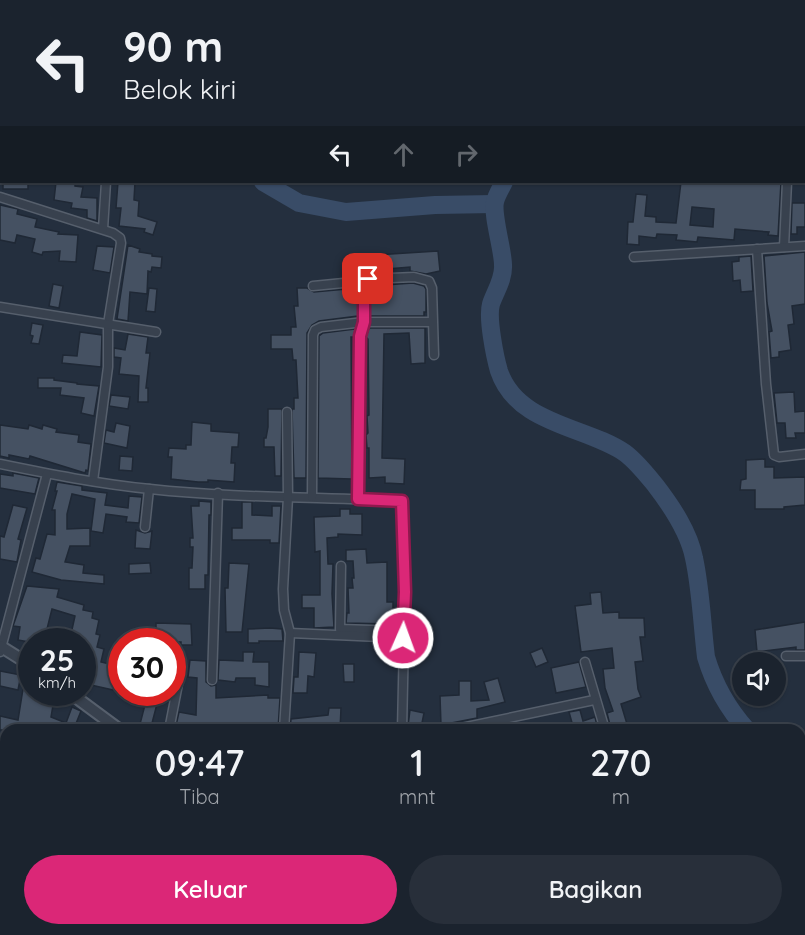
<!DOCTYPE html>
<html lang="id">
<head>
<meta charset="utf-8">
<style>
	:root { --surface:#1b232e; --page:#282f3a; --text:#f1f3f6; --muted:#a0a4aa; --line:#39404a; --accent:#db2777 }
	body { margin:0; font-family:Quicksand,sans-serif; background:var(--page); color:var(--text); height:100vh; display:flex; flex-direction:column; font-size:22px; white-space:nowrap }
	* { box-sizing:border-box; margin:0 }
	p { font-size:20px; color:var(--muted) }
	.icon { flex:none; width:33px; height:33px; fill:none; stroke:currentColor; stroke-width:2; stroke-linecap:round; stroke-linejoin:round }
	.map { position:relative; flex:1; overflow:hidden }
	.drawer { position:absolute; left:0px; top:724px; width:806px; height:212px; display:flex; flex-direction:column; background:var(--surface); border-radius:18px 18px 0 0; box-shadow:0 2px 4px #0004,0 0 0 2px var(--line) }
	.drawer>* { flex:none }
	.top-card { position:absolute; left:0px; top:0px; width:806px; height:183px; box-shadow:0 2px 4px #0004,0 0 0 2px var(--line); background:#1b232e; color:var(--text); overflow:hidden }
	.controls { position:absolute; left:732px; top:652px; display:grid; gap:12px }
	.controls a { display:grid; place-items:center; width:54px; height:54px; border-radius:50%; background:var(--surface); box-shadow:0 2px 4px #0004,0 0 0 2px var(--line); font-size:30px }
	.speed { position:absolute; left:18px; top:628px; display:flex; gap:12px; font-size:30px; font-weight:700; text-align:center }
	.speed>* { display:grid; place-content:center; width:78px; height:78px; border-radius:50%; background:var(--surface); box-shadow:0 2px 4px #0004,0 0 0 2px var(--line); line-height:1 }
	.speed small { font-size:15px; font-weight:400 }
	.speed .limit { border:9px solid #d22; background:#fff; color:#111 }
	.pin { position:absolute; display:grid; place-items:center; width:51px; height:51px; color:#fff; margin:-26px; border-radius:12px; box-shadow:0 3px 9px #0006 }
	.me { position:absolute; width:66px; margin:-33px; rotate:2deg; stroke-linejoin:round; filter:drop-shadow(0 0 4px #0008) }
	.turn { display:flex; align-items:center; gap:21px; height:126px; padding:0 24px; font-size:27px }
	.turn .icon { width:78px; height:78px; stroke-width:2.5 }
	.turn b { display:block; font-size:42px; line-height:51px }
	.lanes { display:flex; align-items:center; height:57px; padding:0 24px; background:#0003; justify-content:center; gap:30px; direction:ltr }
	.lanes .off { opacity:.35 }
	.eta { display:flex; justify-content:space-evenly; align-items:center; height:102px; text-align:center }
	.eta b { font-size:36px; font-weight:600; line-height:42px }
	.button { display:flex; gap:12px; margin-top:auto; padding:12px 24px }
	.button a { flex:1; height:69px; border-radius:36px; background:var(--accent); color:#fff; font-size:24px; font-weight:600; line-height:69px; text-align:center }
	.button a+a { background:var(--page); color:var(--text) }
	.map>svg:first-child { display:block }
</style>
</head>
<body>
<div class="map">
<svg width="805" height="935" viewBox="0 0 805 935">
	<rect width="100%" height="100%" fill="#242f3e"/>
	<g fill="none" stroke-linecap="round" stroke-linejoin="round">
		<g stroke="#394c67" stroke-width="18">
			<path d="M165 0 166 2"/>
			<path d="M597 2V0"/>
			<path d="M263 182 299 203 346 212 435 205 494 204"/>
			<path d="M504 182C501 188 496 196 495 202 492 215 503 250 503 265 504 279 495 292 491 304 487 318 495 357 499 371 517 425 586 426 625 453 637 462 647 475 656 486 672 507 689 532 694 558 701 590 702 625 706 657 714 684 729 710 747 730"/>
			<path d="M800 801 805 811"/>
		</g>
	</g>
	<g fill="#455162" stroke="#1f2835" stroke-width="1.5" fill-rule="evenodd">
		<rect x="3" y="182" width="25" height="7"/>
		<path d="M56 182H75V186L83 187 81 197 97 198V221L87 218V210L71 208 72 203 54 200Z"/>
		<path d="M118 182H135L134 200 139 201 138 216 157 222 153 235 144 232 145 229 119 226 121 208H116Z"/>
		<path d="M681 182H781L778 236 768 235 769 232 735 229 734 240 698 237 697 242 676 240 677 235 657 234 656 238 639 236V245L627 244 628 222H633L636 194 647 195 645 216 656 217V222L676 223ZM692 207 714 209 713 227 690 225Z"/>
		<path d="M792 203H805V227H797V234H791Z"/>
		<path d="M0 205 18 209 17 214 37 219 35 227 59 232 58 234 78 235 76 262 59 261 60 251 43 252 42 255 32 252 35 239 17 235 15 243 0 240Z"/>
		<path d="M128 245 140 249 139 252 152 254V256L162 257 161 268 152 267 151 272 148 271 147 294 130 292 128 321 117 319Z"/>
		<path d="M97 246 114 247 110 273 93 270Z"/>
		<path d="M438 251 440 271 426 274 410 271V267L387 269V267H376L375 255Z"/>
		<path d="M805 252V304L792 306 794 324 788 325 791 350 779 352V357L771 358 769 332 772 331 767 303 764 256Z"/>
		<path d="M751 256 753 291 741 292 740 280 733 281 732 262 739 261V257Z"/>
		<path d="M413 283 424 286 426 289V312H424V316H370V286Z"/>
		<path d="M53 284 63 286 59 308 49 306Z"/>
		<path d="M149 288 157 289 155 312 146 311Z"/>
		<path d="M297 288H307L314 292 358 288V316L319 321 312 325 307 333 306 478H294L292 409H294V398H298L296 360H293L292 349H271V335H291V327H296L294 306H298Z"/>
		<path d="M32 323 43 325 39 344 31 343 33 336 30 335Z"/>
		<path d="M369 328H425V363L411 364 409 333 384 334 382 458 405 459 404 484 385 483V477L369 478V448H367L366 435 368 433 367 416 369 415 368 339 366 337Z"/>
		<path d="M355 329 354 337H351L352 479 318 478 319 336 323 333Z"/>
		<path d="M80 332 102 335 101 367 62 363 63 355 77 356Z"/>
		<path d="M128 334 148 337 146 353H150L146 388H148V402H138L139 376 119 374 121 358 114 357V348L125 350Z"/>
		<path d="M38 378H54V380L77 383V384L99 386 94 416 81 413 84 398 60 395 61 388H38Z"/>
		<path d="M794 392 795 412 805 411V433H795L796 438H786L785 423H777L774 393Z"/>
		<path d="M111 395 130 397 128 409 109 406Z"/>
		<path d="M268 409H282L281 476H275L274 447H264V438H266L268 427Z"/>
		<path d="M192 422 211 424V431L239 433 238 447H232L231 463H235L234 482 208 480V482H198L171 479 172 457H168L169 448 186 449V445H191Z"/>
		<path d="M116 423 130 426 127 448 104 443 106 430 114 432Z"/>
		<path d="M0 425 28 429 29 425 42 429 43 425 57 429 56 432 79 435 78 442 91 444 88 471 86 470 85 473 30 456 29 459 9 455V458L0 456Z"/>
		<path d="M120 456 133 457 132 471 119 470Z"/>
		<path d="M765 459V467H774V478L805 477V505L784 507V509H755V490H740L741 480 746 479V460Z"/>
		<path d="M13 473 39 478 35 494 0 488V474L13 476Z"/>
		<path d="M57 482 82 486V490L107 493 105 505 128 508 129 496 142 497 139 523 126 522 127 517 106 514 103 533 91 531 95 499 72 494 67 514V529L90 528V546H70L65 562 84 565 83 573 104 575V584L61 580 32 572 36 558 40 559 47 534 55 535V510H52L57 491H55Z"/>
		<path d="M199 501 211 502V515H209L208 575H205V589H189V568H192L193 547H190V538H193L191 506H199Z"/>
		<path d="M242 502H252V515L272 516V506H281L279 543H270V540H232V528H242Z"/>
		<path d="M13 505 27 508 18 539 21 540 17 562 0 559V536L4 537Z"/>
		<path d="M340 509H350V514H362V535L338 534V537L327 538 328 564H333L332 594 334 627 314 628V608H302V595H320V551L315 552 314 517 340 516Z"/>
		<path d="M136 530 145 533 152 531 150 549 135 548Z"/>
		<path d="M366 549 367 563 387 562V602H393V624L346 623 347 613H349L348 588H353L352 578H354L353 561H346V550Z"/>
		<path d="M149 563H150L151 573 129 574V564Z"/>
		<path d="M229 563 249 564 242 632H226L225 588H228Z"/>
		<path d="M27 586 59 589 57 597 84 605 83 610 93 612 92 618 99 620 96 634 100 635 97 647 104 649 101 662 122 667V692L82 683V642H29L18 640 20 627 13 626ZM52 609 75 616 71 634 47 629Z"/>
		<path d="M601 592 603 613 619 612V618H644L645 637H640L643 661 635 662 638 689 641 697 621 704 627 724 611 729 607 713 613 711 605 688 603 669 614 668 612 648 581 652 575 606 591 604 590 593Z"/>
		<path d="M805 622V650H796V647L757 652 755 630Z"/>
		<path d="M156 623 191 624 192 645H181V642H156Z"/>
		<path d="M270 628 282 629 283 641H259V643H248V629Z"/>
		<path d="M542 648 548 662 536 667 530 653Z"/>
		<path d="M243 652H254L253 662H269V687L255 685V678H236L235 682 218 680 219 660 243 661Z"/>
		<path d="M299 652 316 653 314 677 308 676 307 693H293L294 677H298Z"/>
		<path d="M190 660 206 661V682L211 686 216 685V698L268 695V698H280L278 730H216V726L185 724 184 730H175L179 712 196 715 197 678 188 677Z"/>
		<path d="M579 662 586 687 556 693 551 668Z"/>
		<path d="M343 664H354V682H344Z"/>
		<path d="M0 671 21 675 18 690 0 686Z"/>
		<path d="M498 678 505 702 477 709V718L441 725 440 696 459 695V681H471V701L489 700 484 682Z"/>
		<path d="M23 689 32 691V693L55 694 51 717 66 723 72 707 81 711 75 726 66 723 84 730H40L21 728V730H0V716L18 720Z"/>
		<path d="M148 693 169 696 168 702H162L161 705 157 704 151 727 140 724Z"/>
		<path d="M329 708H341L340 730H290L291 719 328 715Z"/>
		<path d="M410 710 424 713 421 728 408 726Z"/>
		<path d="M580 710 583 721 595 717 598 730H574L569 712Z"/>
	</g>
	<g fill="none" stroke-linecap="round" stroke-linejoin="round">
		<defs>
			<g id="minor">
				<path d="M207 0V2"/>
				<path d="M797 0V2"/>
				<path d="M276 2V0"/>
				<path d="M364 2V0"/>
				<path d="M804 57H805"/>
				<path d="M804 99H805"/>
				<path d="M0 197 113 233 120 238 121 243 108 324V367L93 481"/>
				<path d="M103 229 106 182"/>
				<path d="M784 247 787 182"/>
				<path d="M757 249 766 384 774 455 779 457 805 454"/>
				<path d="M634 257 805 246"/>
				<path d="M313 286 364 281"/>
				<path d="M0 307 156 332"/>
				<path d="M0 464C49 474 99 484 150 489 233 498 318 497 402 501L405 592 402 730"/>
				<path d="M312 497 313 335 315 330 321 327 364 322H432"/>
				<path d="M358 499 360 336 364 322V281L368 279 414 277 429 281 432 288 434 355"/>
				<path d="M145 527 149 489"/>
				<path d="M341 566 340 629 403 631"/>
				<path d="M290 633 403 638"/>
				<path d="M0 652 47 474"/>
				<path d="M786 656H805"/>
				<path d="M585 662 605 730"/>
				<path d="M212 680 218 493"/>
				<path d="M169 730 178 684"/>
				<path d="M284 730 290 633 284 610 283 589 288 497 287 412"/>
				<path d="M452 730 594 700"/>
				<path d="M0 880 6 881"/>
				<path d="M673 930 674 935"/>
				<path d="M228 935 232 930"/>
				<path d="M337 935 338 930"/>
			</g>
			<g id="tertiary">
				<path d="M0 646 32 666"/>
				<path d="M70 693 120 730"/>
				<path d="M390 930 398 935"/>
			</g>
		</defs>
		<use href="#minor" stroke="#565f6c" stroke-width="11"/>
		<use href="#tertiary" stroke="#565f6c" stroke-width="14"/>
		<use href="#minor" stroke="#38414e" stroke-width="8"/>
		<use href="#tertiary" stroke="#38414e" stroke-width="10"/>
	</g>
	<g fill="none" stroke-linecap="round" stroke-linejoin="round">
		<defs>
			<path id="route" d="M368 279 364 281V322L360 336 358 499 402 501 405 592 403 638"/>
		</defs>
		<use href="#route" stroke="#8e194d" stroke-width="15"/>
		<use href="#route" stroke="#db2777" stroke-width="10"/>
	</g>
</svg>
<div class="controls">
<a><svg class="icon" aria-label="sound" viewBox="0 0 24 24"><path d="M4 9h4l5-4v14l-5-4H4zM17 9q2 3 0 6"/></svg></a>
</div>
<div class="speed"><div>25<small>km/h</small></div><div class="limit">30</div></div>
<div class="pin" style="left:368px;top:279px;background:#d93025"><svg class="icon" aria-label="arrive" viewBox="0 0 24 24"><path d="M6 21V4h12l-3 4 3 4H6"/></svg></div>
<svg class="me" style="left:403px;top:638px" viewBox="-20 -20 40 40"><circle r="17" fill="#db2777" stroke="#fff" stroke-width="3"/><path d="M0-11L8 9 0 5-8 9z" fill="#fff"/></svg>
<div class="top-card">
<div class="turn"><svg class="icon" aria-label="left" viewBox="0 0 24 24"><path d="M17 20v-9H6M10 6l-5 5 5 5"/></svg><div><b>90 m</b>Belok kiri</div></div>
<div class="lanes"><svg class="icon" aria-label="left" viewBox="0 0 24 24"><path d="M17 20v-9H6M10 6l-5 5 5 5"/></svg><svg class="icon off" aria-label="ahead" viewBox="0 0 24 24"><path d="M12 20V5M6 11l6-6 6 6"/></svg><svg class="icon off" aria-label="right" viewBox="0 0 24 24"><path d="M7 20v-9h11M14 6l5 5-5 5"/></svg></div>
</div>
<section class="drawer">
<div class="eta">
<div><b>09:47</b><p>Tiba</p></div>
<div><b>1</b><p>mnt</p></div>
<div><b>270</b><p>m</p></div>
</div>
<div class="button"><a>Keluar</a><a>Bagikan</a></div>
</section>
</div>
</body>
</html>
